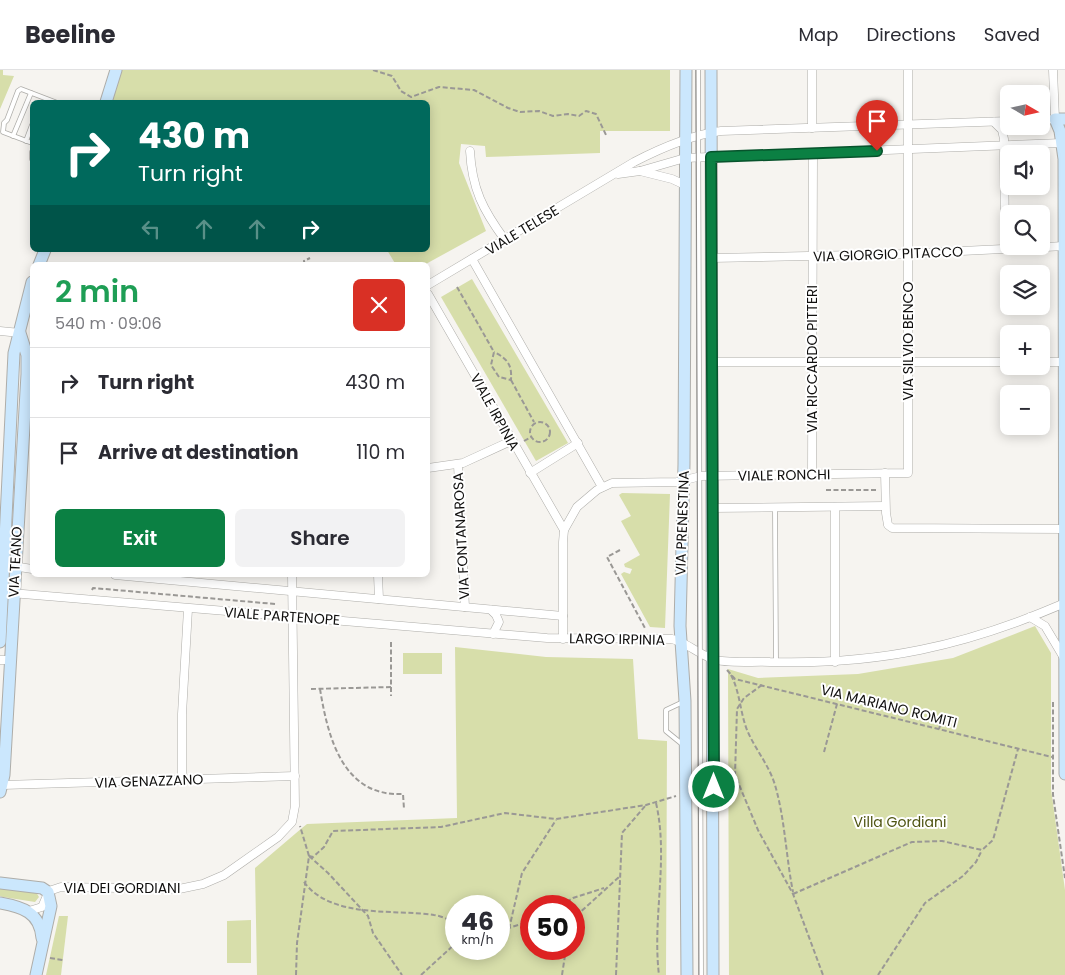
<!DOCTYPE html>
<html lang="en">
<head>
<meta charset="utf-8">
<style>
	:root { --surface:#fff; --page:#f2f2f3; --text:#2b2b33; --muted:#7c7c81; --line:#e1e1e2; --accent:#0b8043 }
	body { margin:0; font-family:Poppins,sans-serif; background:var(--page); color:var(--text); height:100vh; display:flex; flex-direction:column; font-size:19px; white-space:nowrap }
	* { box-sizing:border-box; margin:0 }
	p { font-size:16px; color:var(--muted) }
	.icon { flex:none; width:28px; height:28px; fill:none; stroke:currentColor; stroke-width:2; stroke-linecap:round; stroke-linejoin:round }
	.map { position:relative; flex:1; overflow:hidden }
	.details { position:absolute; left:30px; top:192px; width:400px; height:315px; display:flex; flex-direction:column; background:var(--surface); border-radius:8px; box-shadow:0 2px 12px #0003 }
	.details>* { flex:none }
	.top-card { position:absolute; left:30px; top:30px; width:400px; height:152px; border-radius:8px; box-shadow:0 2px 12px #0003; background:#00695c; color:#fff; overflow:hidden }
	.needle { width:32px; rotate:99deg }
	.controls { position:absolute; left:1000px; top:15px; display:grid; gap:10px }
	.controls a { display:grid; place-items:center; width:50px; height:50px; border-radius:8px; background:var(--surface); box-shadow:0 2px 12px #0003; font-size:25px }
	.speed { position:absolute; left:445px; top:825px; display:flex; gap:10px; font-size:25px; font-weight:700; text-align:center }
	.speed>* { display:grid; place-content:center; width:65px; height:65px; border-radius:50%; background:var(--surface); box-shadow:0 2px 12px #0003; line-height:1 }
	.speed small { font-size:12px; font-weight:400 }
	.speed .limit { border:8px solid #d22; background:#fff; color:#111 }
	.pin { position:absolute; display:grid; place-items:center; width:42px; height:42px; color:#fff; margin:-51px -21px; border-radius:50% 50% 50% 0; rotate:-45deg; box-shadow:0 0 5px #0007 }
	.pin .icon { rotate:45deg }
	.me { position:absolute; width:55px; margin:-28px; rotate:0deg; stroke-linejoin:round; filter:drop-shadow(0 0 4px #0008) }
	.turn { display:flex; align-items:center; gap:18px; height:105px; padding:0 25px; font-size:22px }
	.turn .icon { width:65px; height:65px; stroke-width:2.5 }
	.turn b { display:block; font-size:35px; line-height:42px }
	.lanes { display:flex; align-items:center; height:48px; padding:0 25px; background:#0003; justify-content:center; gap:25px; direction:ltr }
	.lanes .off { opacity:.35 }
	.round { display:grid; place-items:center; flex:none; width:52px; height:52px; border-radius:8px; background:var(--page) }
	.headline { display:flex; align-items:center; justify-content:space-between; height:85px; padding:0 25px }
	h1 { font-size:30px; font-weight:600; line-height:38px; color:#1e9e55 }
	.button { display:flex; gap:10px; margin-top:auto; padding:10px 25px }
	.button a { flex:1; height:58px; border-radius:8px; background:var(--accent); color:#fff; font-size:20px; font-weight:600; line-height:58px; text-align:center }
	.button a+a { background:var(--page); color:var(--text) }
	ul { padding:0; list-style:none }
	li { display:flex; align-items:center; gap:15px; height:70px; padding:0 25px; border-top:1px solid var(--line) }
	li div { flex:1 }
	li b { display:block; font-size:19px }
	li em { font-style:normal }
	header { display:flex; align-items:center; gap:30px; box-sizing:border-box; height:70px; padding:0 25px; background:var(--surface); border-bottom:1px solid var(--line) }
	header strong { font-size:24px }
	nav { display:flex; gap:28px; margin-inline-start:auto; font-size:18px }
	.map>svg:first-child { display:block }
</style>
</head>
<body>
<header>
<strong>Beeline</strong>
<nav><a>Map</a><a>Directions</a><a>Saved</a></nav>
</header>
<div class="map">
<svg width="1065" height="905" viewBox="0 0 1065 905">
	<rect width="100%" height="100%" fill="#f6f4f0"/>
	<g fill="#d7deaa" fill-rule="evenodd">
		<path d="M0 0H3V5L14 6 0 39Z"/>
		<path d="M121 0H670V61H600V83L486 87 485 76 461 74 459 93 486 161 424 195H396L387 180H428V32H111Z"/>
		<path d="M472 209 568 373 536 391 441 227Z"/>
		<path d="M622 423 670 424 665 558 650 557 621 504 624 502 630 504 632 499 625 497 624 494 640 485 621 451 631 446 619 425Z"/>
		<path d="M1035 556 1051 583V719L1065 820V905H729L728 599 758 608 858 604 953 588Z"/>
		<path d="M455 577 546 587 633 589 638 669 667 671 666 905H257L255 798 302 758 307 754 457 748ZM499 836V879H456V836ZM531 836H574V879H531Z"/>
		<rect x="403" y="583" width="39" height="21"/>
		<path d="M0 817 36 822 39 827 35 832 3 827 0 826Z"/>
		<path d="M59 846H68L61 905H46Z"/>
		<path d="M251 850V893H227V851Z"/>
	</g>
	<g fill="none" stroke-linecap="round" stroke-linejoin="round">
		<defs>
			<g id="lane">
				<path d="M698 0 701 905"/>
				<path d="M13 66 31 23"/>
				<path d="M26 71 32 55"/>
				<path d="M32 73 3 62 4 53 7 50 18 21 21 19 55 32"/>
				<path d="M32 82V89"/>
				<path d="M775 437 776 592"/>
				<path d="M682 674 666 661V640L683 632"/>
			</g>
			<g id="street">
				<path d="M812 0V58"/>
				<path d="M1041 50 1055 49 1053 0"/>
				<path d="M994 52 1002 60 1004 69 1005 178"/>
				<path d="M470 81C472 119 483 140 505 170"/>
				<path d="M640 101 672 109 685 115"/>
				<path d="M618 104 640 101 685 88 1062 73"/>
				<path d="M712 188 900 184 1065 176"/>
				<path d="M472 189 602 417"/>
				<path d="M428 215 634 92C661 78 691 65 721 61L1009 51"/>
				<path d="M428 224 564 460"/>
				<path d="M0 261 20 263"/>
				<path d="M712 292H1009"/>
				<path d="M1041 292H1065"/>
				<path d="M458 395 465 537"/>
				<path d="M428 398 463 393 511 371"/>
				<path d="M530 403 578 373"/>
				<path d="M885 403 886 443 888 455 892 458 1064 459"/>
				<path d="M812 404 813 84"/>
				<path d="M712 438 885 436"/>
				<path d="M13 496 32 499"/>
				<path d="M115 505 563 546"/>
				<path d="M378 505 379 529"/>
				<path d="M11 523 547 568 672 569C688 573 698 584 713 589 727 594 754 591 770 592 879 595 965 576 1065 533"/>
				<path d="M491 540 496 545 499 552 493 564"/>
				<path d="M1030 547 1045 556 1064 588"/>
				<path d="M563 569V472L564 460 577 437 597 420 612 413 677 412 701 406 908 403V0"/>
				<path d="M0 590H10"/>
				<path d="M835 592V437"/>
				<path d="M182 710V644L188 539"/>
				<path d="M3 715 295 706"/>
				<path d="M29 841 42 837 49 821 61 817 179 819 203 814 224 805 278 767 292 752 295 736 292 505"/>
			</g>
			<g id="secondary">
				<path d="M686 0 684 394 680 556 685 631 687 905"/>
				<path d="M711 0 713 905"/>
				<path d="M106 32 116 0"/>
				<path d="M1065 49H1055L1060 61 1064 89 1065 704"/>
				<path d="M39 195 45 180"/>
				<path d="M0 572 14 283 32 212"/>
				<path d="M0 722 4 705 27 304V285L20 263"/>
				<path d="M0 813 42 818 48 822 51 836 36 905"/>
				<path d="M0 833C22 837 40 842 42 868"/>
			</g>
		</defs>
		<use href="#lane" stroke="#aeada9" stroke-width="5.5"/>
		<use href="#street" stroke="#aeada9" stroke-width="9"/>
		<use href="#secondary" stroke="#aeada9" stroke-width="13"/>
		<g stroke="#9a9895" stroke-width="2" stroke-dasharray="5 2.5" stroke-linecap="butt">
			<path d="M373 0 392 6 401 21 411 27 439 17 474 20 508 38 520 42 539 41 553 46 568 44 579 46 586 41 596 44 606 65"/>
			<path d="M305 195 304 191 310 188"/>
			<path d="M457 217 494 282 491 295 499 307 511 310C512 295 508 289 494 282"/>
			<path d="M511 310 534 352"/>
			<circle cx="540" cy="362" r="10"/>
			<path d="M524 371 531 367"/>
			<path d="M826 420H876"/>
			<path d="M620 480 607 487 646 560"/>
			<path d="M92 520 93 518 275 534"/>
			<path d="M727 600 735 609 1052 687"/>
			<path d="M731 605C740 622 740 642 747 660 755 679 769 695 775 715 785 749 786 787 793 822"/>
			<path d="M762 615 744 628 737 639 735 705 758 760 793 824 823 905"/>
			<path d="M391 617V626"/>
			<path d="M311 619 391 617V570"/>
			<path d="M320 619C328 668 343 727 403 724L404 739"/>
			<path d="M1053 632V725L1065 808"/>
			<path d="M939 659 942 649"/>
			<path d="M824 682 837 634"/>
			<path d="M656 733C669 789 652 848 659 905"/>
			<path d="M309 786 313 787 324 777 333 761 441 757 505 743 556 749 646 735 676 726"/>
			<path d="M309 786 328 803 368 846 373 863 402 905"/>
			<path d="M304 812C331 849 395 839 434 845 442 846 449 850 456 853"/>
			<path d="M793 824 912 772 942 771 982 780 993 770 1018 679"/>
			<path d="M560 836 573 828 604 818"/>
			<path d="M574 853 576 846 619 807"/>
			<path d="M509 859 522 803 556 750"/>
			<path d="M499 861 531 851"/>
			<path d="M50 888 63 890"/>
			<path d="M296 905 297 873 309 786 300 756"/>
			<path d="M421 905 456 873"/>
			<path d="M562 905 566 879"/>
			<path d="M616 905 622 763 646 735"/>
			<path d="M878 905 925 833 963 806 976 792 982 780"/>
		</g>
		<use href="#lane" stroke="#fff" stroke-width="4"/>
		<use href="#street" stroke="#fff" stroke-width="8"/>
		<use href="#secondary" stroke="#cbe7fd" stroke-width="11"/>
		<path stroke="#8c8a88" stroke-width="1" d="M696 0 699 905"/>
	</g>
	<g fill="none" stroke-linecap="round" stroke-linejoin="round">
		<defs>
			<path id="route" d="M714 717 711 87 877 81"/>
		</defs>
		<use href="#route" stroke="#07532c" stroke-width="12"/>
		<use href="#route" stroke="#0b8043" stroke-width="9"/>
	</g>
	<g text-anchor="middle" dominant-baseline="central" stroke-width="4" stroke-linejoin="round" paint-order="stroke">
		<g font-size="14" fill="#100f0e" stroke="#fff">
			<text transform="translate(522 160) rotate(-31)">VIALE TELESE</text>
			<text transform="translate(888 184) rotate(-2)">VIA GIORGIO PITACCO</text>
			<text transform="translate(908 271) rotate(-90)">VIA SILVIO BENCO</text>
			<text transform="translate(812 289) rotate(-90)">VIA RICCARDO PITTERI</text>
			<text transform="translate(495 342) rotate(61)">VIALE IRPINIA</text>
			<text transform="translate(784 405) rotate(-1)">VIALE RONCHI</text>
			<text transform="translate(682 453) rotate(-88)">VIA PRENESTINA</text>
			<text transform="translate(461 466) rotate(-93)">VIA FONTANAROSA</text>
			<text transform="translate(15 492) rotate(-87)">VIA TEANO</text>
			<text transform="translate(282 546) rotate(4)">VIALE PARTENOPE</text>
			<text transform="translate(617 569) rotate(1)">LARGO IRPINIA</text>
			<text transform="translate(889 636) rotate(14)">VIA MARIANO ROMITI</text>
			<text transform="translate(149 711) rotate(-2)">VIA GENAZZANO</text>
			<text x="122" y="818">VIA DEI GORDIANI</text>
		</g>
		<g font-size="14" fill="#4e5412" stroke="#fff">
			<text x="900" y="752">Villa Gordiani</text>
		</g>
	</g>
</svg>
<div class="controls">
<a><svg class="needle" viewBox="-14 -14 28 28"><path d="M0-13l5 13h-10z" fill="#e53935"/><path d="M0 13l5-13h-10z" fill="#7c7c81"/></svg></a>
<a><svg class="icon" aria-label="sound" viewBox="0 0 24 24"><path d="M4 9h4l5-4v14l-5-4H4zM17 9q2 3 0 6"/></svg></a>
<a><svg class="icon" aria-label="search" viewBox="0 0 24 24"><circle cx="10" cy="10" r="6"/><path d="M15 15l6 6"/></svg></a>
<a><svg class="icon" aria-label="layers" viewBox="0 0 24 24"><path d="M12 4l9 5-9 5-9-5zM3 14l9 5 9-5"/></svg></a>
<a>+</a>
<a>−</a>
</div>
<div class="speed"><div>46<small>km/h</small></div><div class="limit">50</div></div>
<div class="pin" style="left:877px;top:81px;background:#d93025"><svg class="icon" aria-label="arrive" viewBox="0 0 24 24"><path d="M6 21V4h12l-3 4 3 4H6"/></svg></div>
<svg class="me" style="left:714px;top:717px" viewBox="-20 -20 40 40"><circle r="17" fill="#0b8043" stroke="#fff" stroke-width="3"/><path d="M0-11L8 9 0 5-8 9z" fill="#fff"/></svg>
<div class="top-card">
<div class="turn"><svg class="icon" aria-label="right" viewBox="0 0 24 24"><path d="M7 20v-9h11M14 6l5 5-5 5"/></svg><div><b>430 m</b>Turn right</div></div>
<div class="lanes"><svg class="icon off" aria-label="left" viewBox="0 0 24 24"><path d="M17 20v-9H6M10 6l-5 5 5 5"/></svg><svg class="icon off" aria-label="ahead" viewBox="0 0 24 24"><path d="M12 20V5M6 11l6-6 6 6"/></svg><svg class="icon off" aria-label="ahead" viewBox="0 0 24 24"><path d="M12 20V5M6 11l6-6 6 6"/></svg><svg class="icon" aria-label="right" viewBox="0 0 24 24"><path d="M7 20v-9h11M14 6l5 5-5 5"/></svg></div>
</div>
<section class="details">
<div class="headline"><div><h1>2 min</h1><p>540 m · 09:06</p></div><a class="round" style="background:#d93025;color:#fff"><svg class="icon" aria-label="close" viewBox="0 0 24 24"><path d="M6 6l12 12M18 6L6 18"/></svg></a></div>
<ul>
<li><svg class="icon" aria-label="right" viewBox="0 0 24 24"><path d="M7 20v-9h11M14 6l5 5-5 5"/></svg><div><b>Turn right</b></div><em>430 m</em></li>
<li><svg class="icon" aria-label="arrive" viewBox="0 0 24 24"><path d="M6 21V4h12l-3 4 3 4H6"/></svg><div><b>Arrive at destination</b></div><em>110 m</em></li>
</ul>
<div class="button"><a>Exit</a><a>Share</a></div>
</section>
</div>
</body>
</html>
